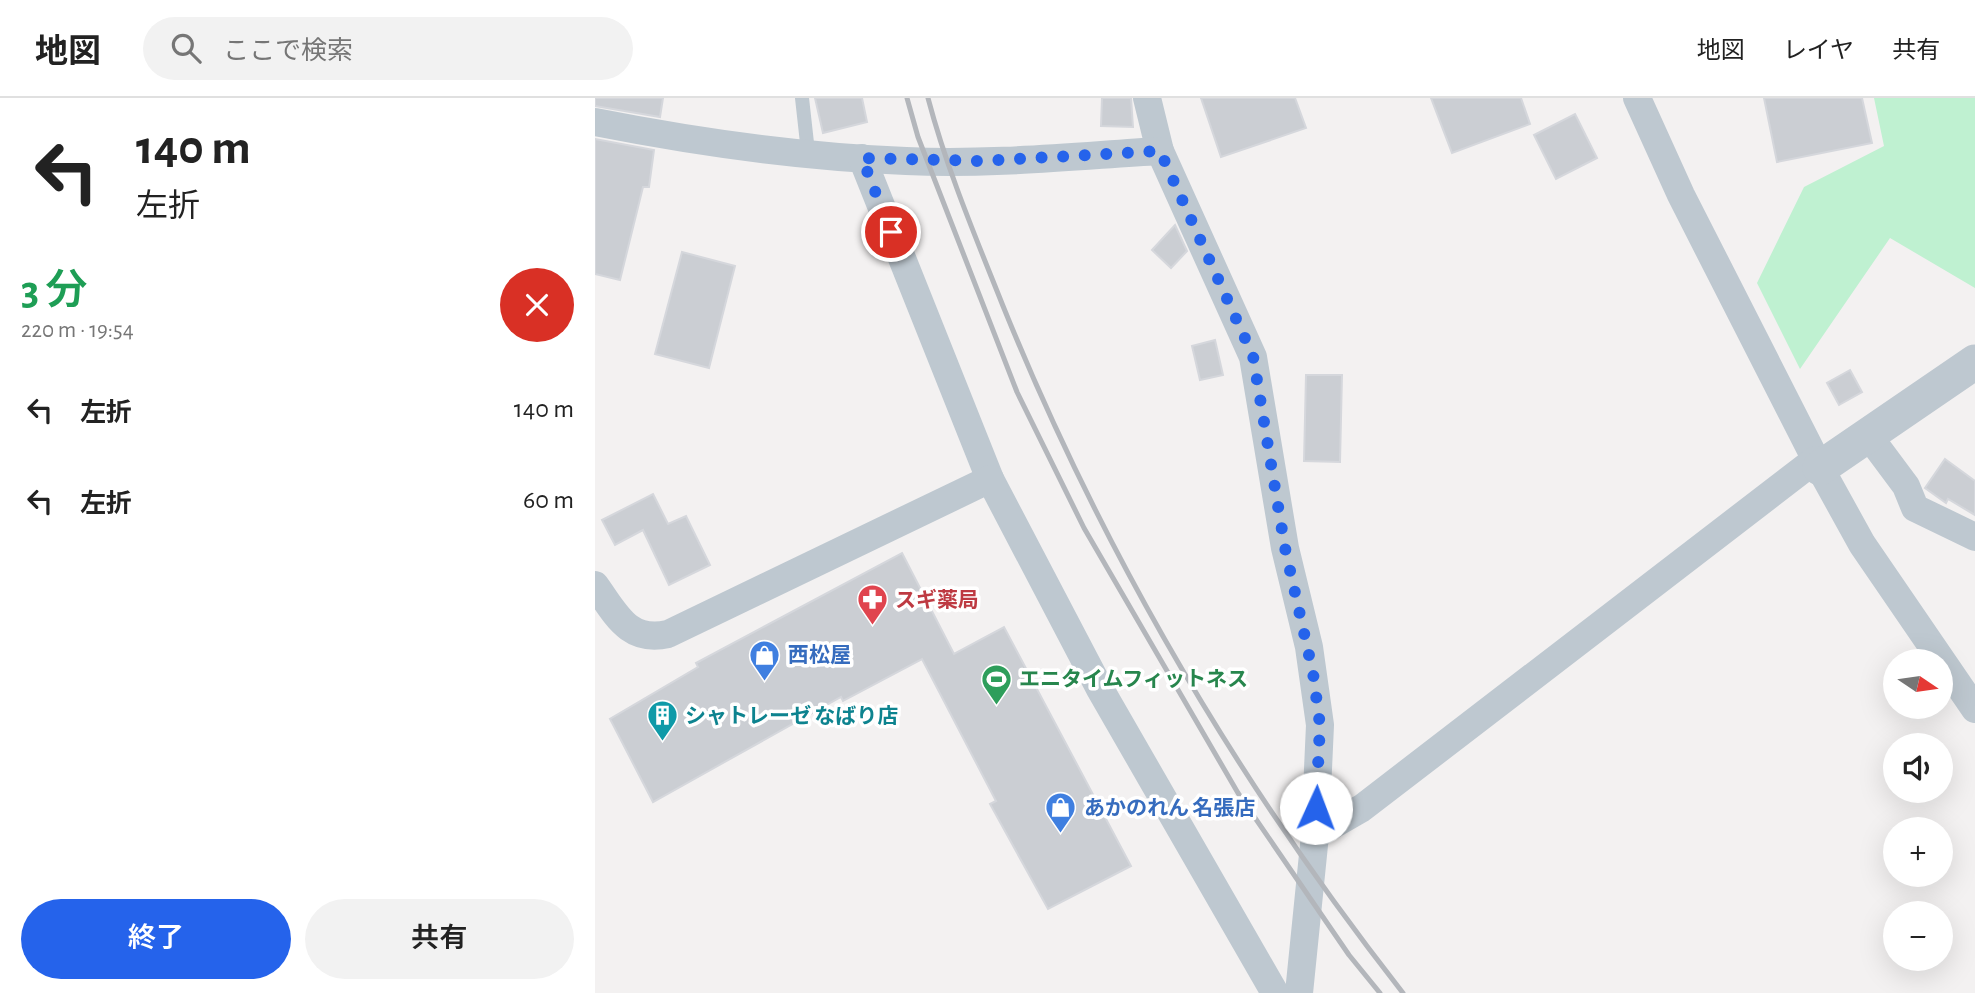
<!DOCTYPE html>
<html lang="ja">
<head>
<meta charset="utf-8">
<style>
	:root { --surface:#fff; --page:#f2f2f2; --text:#222; --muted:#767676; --line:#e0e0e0; --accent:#2563eb }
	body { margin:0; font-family:"Alegreya Sans","Noto Sans JP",sans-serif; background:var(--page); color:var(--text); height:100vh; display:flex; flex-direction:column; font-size:26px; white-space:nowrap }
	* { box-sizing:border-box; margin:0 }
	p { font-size:23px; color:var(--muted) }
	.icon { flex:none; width:38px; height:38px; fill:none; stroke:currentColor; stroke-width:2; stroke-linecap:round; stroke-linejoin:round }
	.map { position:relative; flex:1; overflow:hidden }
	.details { display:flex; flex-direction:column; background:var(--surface); width:595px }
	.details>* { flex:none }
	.top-card { background:#fff; color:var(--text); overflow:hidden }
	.needle { width:46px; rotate:103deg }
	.fabs { position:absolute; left:1288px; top:551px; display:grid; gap:14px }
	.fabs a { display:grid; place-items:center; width:70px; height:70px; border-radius:50%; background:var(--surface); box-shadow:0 7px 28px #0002; font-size:35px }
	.pin { position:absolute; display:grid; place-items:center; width:60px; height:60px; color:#fff; margin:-30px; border:4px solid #fff; border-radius:50%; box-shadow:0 2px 7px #0007 }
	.me { position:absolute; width:77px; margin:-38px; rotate:2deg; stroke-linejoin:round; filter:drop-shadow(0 0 5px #0008) }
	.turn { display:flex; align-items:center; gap:24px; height:147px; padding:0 21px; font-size:32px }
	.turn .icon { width:91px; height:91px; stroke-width:2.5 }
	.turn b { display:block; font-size:49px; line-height:60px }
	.round { display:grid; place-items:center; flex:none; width:74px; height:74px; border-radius:37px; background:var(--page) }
	.overview { display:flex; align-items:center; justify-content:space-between; height:119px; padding:0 21px }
	h1 { font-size:42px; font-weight:600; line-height:52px; color:#1e9e55 }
	.button { display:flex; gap:14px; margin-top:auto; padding:14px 21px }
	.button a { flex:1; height:80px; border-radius:42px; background:var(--accent); color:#fff; font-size:28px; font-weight:600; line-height:80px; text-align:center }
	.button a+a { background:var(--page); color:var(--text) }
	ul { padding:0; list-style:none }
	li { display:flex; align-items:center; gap:21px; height:91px; padding:0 21px }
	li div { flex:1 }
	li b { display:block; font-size:26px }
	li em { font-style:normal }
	header { display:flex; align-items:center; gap:42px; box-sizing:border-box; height:98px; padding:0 35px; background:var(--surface); border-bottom:2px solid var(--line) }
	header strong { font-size:33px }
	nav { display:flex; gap:38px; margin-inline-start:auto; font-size:24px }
	.search { width:490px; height:63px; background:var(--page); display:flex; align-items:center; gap:18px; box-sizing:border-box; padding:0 24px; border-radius:38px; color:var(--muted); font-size:26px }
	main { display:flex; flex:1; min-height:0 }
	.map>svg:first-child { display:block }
</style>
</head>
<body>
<header>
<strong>地図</strong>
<div class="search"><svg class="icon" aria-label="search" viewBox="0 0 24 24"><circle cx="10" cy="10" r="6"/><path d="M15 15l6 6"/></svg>ここで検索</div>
<nav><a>地図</a><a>レイヤ</a><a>共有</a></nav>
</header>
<main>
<section class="details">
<div class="top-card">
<div class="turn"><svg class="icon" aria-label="left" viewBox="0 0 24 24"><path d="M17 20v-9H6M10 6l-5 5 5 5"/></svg><div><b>140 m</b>左折</div></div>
</div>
<div class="overview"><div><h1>3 分</h1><p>220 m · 19:54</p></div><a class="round" style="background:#d93025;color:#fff"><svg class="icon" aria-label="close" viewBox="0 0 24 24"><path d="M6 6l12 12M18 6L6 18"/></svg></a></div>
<ul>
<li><svg class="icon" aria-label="left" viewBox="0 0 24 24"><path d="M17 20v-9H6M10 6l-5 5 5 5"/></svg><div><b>左折</b></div><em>140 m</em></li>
<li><svg class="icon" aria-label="left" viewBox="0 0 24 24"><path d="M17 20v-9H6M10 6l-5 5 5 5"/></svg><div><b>左折</b></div><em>60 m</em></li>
</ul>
<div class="button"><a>終了</a><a>共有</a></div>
</section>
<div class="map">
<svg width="1380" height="895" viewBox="0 0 1380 895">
	<rect width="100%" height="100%" fill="#f3f1f1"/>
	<path fill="#bff1d1" d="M1279 0H1380V190L1295 140 1205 271 1162 185 1209 89 1289 48Z"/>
	<g fill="#cbced3" stroke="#d5d7dc" stroke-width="2">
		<path d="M0 0H68L65 19 0 8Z"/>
		<path d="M220 0H267L272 24 228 35Z"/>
		<path d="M507 0H536L538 29 506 28Z"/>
		<path d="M606 0H700L711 30 626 59Z"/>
		<path d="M836 0H926L935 26 857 55Z"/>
		<path d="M1169 0H1267L1277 45 1182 64Z"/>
		<path d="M980 16 1002 60 961 81 939 37Z"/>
		<path d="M0 41 59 52 54 89H48L25 182 0 176Z"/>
		<path d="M580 127 592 153 576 170 557 152Z"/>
		<path d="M87 154 140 168 114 270 60 256Z"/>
		<path d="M620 242 628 277 605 282 597 248Z"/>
		<path d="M1255 272 1267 294 1244 307 1232 285Z"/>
		<path d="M711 277H747L745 364 709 363Z"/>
		<path d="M1350 361 1380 383V417L1353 401 1351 405 1330 390Z"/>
		<path d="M58 396 73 426 91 418 115 467 74 487 48 432 20 447 7 422Z"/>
		<path d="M307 455 359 556 409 529 536 768 453 811 395 706 401 703 327 561 248 603 246 599 58 704 15 621 103 569 101 565Z"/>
	</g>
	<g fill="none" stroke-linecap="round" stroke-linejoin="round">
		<path stroke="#bec8d0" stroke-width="14" d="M207 0 213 54"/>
		<g stroke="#bec8d0" stroke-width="28">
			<path d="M552 0 565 53 658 259 690 450 714 549 725 627 720 737 704 895"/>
			<path d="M1042 0 1086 97 1225 370 1267 446 1380 611"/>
			<path d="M0 24C101 44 207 59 311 63 395 67 481 58 565 53"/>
			<path d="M267 60 395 381"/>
			<path d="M1273 337 1311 388 1320 410 1380 439"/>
			<path d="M0 487C21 516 33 545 73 536L395 381 505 591 680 895"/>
			<path d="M720 737 767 710 1220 362"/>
		</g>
		<path stroke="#bec8d0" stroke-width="35" d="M1225 370 1380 264"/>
		<g stroke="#b3b6bb" stroke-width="5">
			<path d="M312 0 323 39 422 294 489 430 643 695 754 857 785 895"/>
			<path d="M333 0C352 72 381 140 408 208 508 455 644 686 808 895"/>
		</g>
	</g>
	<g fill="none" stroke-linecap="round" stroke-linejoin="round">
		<path stroke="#2563eb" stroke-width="12" stroke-dasharray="0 21.6" d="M296 134 267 60 386 63 565 53 658 258 690 450 718 575 725 627 721 710"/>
	</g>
	<defs>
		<symbol id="pharmacy-pin" viewBox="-11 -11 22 30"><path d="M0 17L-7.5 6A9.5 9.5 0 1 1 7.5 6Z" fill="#e0444e" stroke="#fff"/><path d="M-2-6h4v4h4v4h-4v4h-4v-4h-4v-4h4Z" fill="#fff"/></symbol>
		<symbol id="shop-pin" viewBox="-11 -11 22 30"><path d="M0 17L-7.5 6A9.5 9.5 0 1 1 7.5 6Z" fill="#3f7fe0" stroke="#fff"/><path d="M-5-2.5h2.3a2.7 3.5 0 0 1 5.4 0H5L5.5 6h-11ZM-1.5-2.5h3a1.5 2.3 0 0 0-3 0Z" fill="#fff"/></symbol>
		<symbol id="stadium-pin" viewBox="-11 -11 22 30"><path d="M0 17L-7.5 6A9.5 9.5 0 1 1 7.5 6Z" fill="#2e9e5b" stroke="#fff"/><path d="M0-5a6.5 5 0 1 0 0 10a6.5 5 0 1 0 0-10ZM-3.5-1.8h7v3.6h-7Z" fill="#fff"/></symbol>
		<symbol id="building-pin" viewBox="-11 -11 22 30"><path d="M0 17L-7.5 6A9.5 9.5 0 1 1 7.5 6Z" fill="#0f9aa8" stroke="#fff"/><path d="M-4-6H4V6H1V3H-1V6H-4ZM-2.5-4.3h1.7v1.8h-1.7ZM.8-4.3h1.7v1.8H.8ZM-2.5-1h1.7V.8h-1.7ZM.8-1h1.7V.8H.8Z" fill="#fff"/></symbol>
	</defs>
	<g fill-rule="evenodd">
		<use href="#pharmacy-pin" x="260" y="484" width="35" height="47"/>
		<use href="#shop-pin" x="152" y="540" width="35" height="47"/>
		<use href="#stadium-pin" x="384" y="564" width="35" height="47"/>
		<use href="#building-pin" x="50" y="600" width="35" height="47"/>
		<use href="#shop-pin" x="448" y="692" width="35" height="47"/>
	</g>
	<g text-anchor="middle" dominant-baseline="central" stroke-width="7" stroke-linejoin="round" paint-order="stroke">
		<g font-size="21" font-weight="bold" fill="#be3a42" stroke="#fff" text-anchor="start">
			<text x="300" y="502">スギ薬局</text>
		</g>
		<g font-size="21" font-weight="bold" fill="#366cbe" stroke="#fff" text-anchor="start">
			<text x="193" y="557">西松屋</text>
			<text x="489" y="710">あかのれん 名張店</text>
		</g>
		<g font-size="21" font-weight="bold" fill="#27864d" stroke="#fff" text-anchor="start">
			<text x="424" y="581">エニタイムフィットネス</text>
		</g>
		<g font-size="21" font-weight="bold" fill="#0d838f" stroke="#fff" text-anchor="start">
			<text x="90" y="618">シャトレーゼ なばり店</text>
		</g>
	</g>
</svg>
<div class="fabs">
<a><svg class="needle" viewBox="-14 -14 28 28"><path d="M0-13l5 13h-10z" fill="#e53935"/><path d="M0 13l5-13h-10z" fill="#767676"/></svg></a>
<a><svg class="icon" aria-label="sound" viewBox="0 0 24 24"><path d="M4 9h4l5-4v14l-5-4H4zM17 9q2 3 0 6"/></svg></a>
<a>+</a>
<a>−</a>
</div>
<div class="pin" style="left:296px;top:134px;background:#d93025"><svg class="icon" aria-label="arrive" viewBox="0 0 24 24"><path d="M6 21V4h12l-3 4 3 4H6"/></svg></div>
<svg class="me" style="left:721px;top:710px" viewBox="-20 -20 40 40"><circle r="19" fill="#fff"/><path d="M0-13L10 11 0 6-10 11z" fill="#2563eb"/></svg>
</div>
</main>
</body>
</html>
